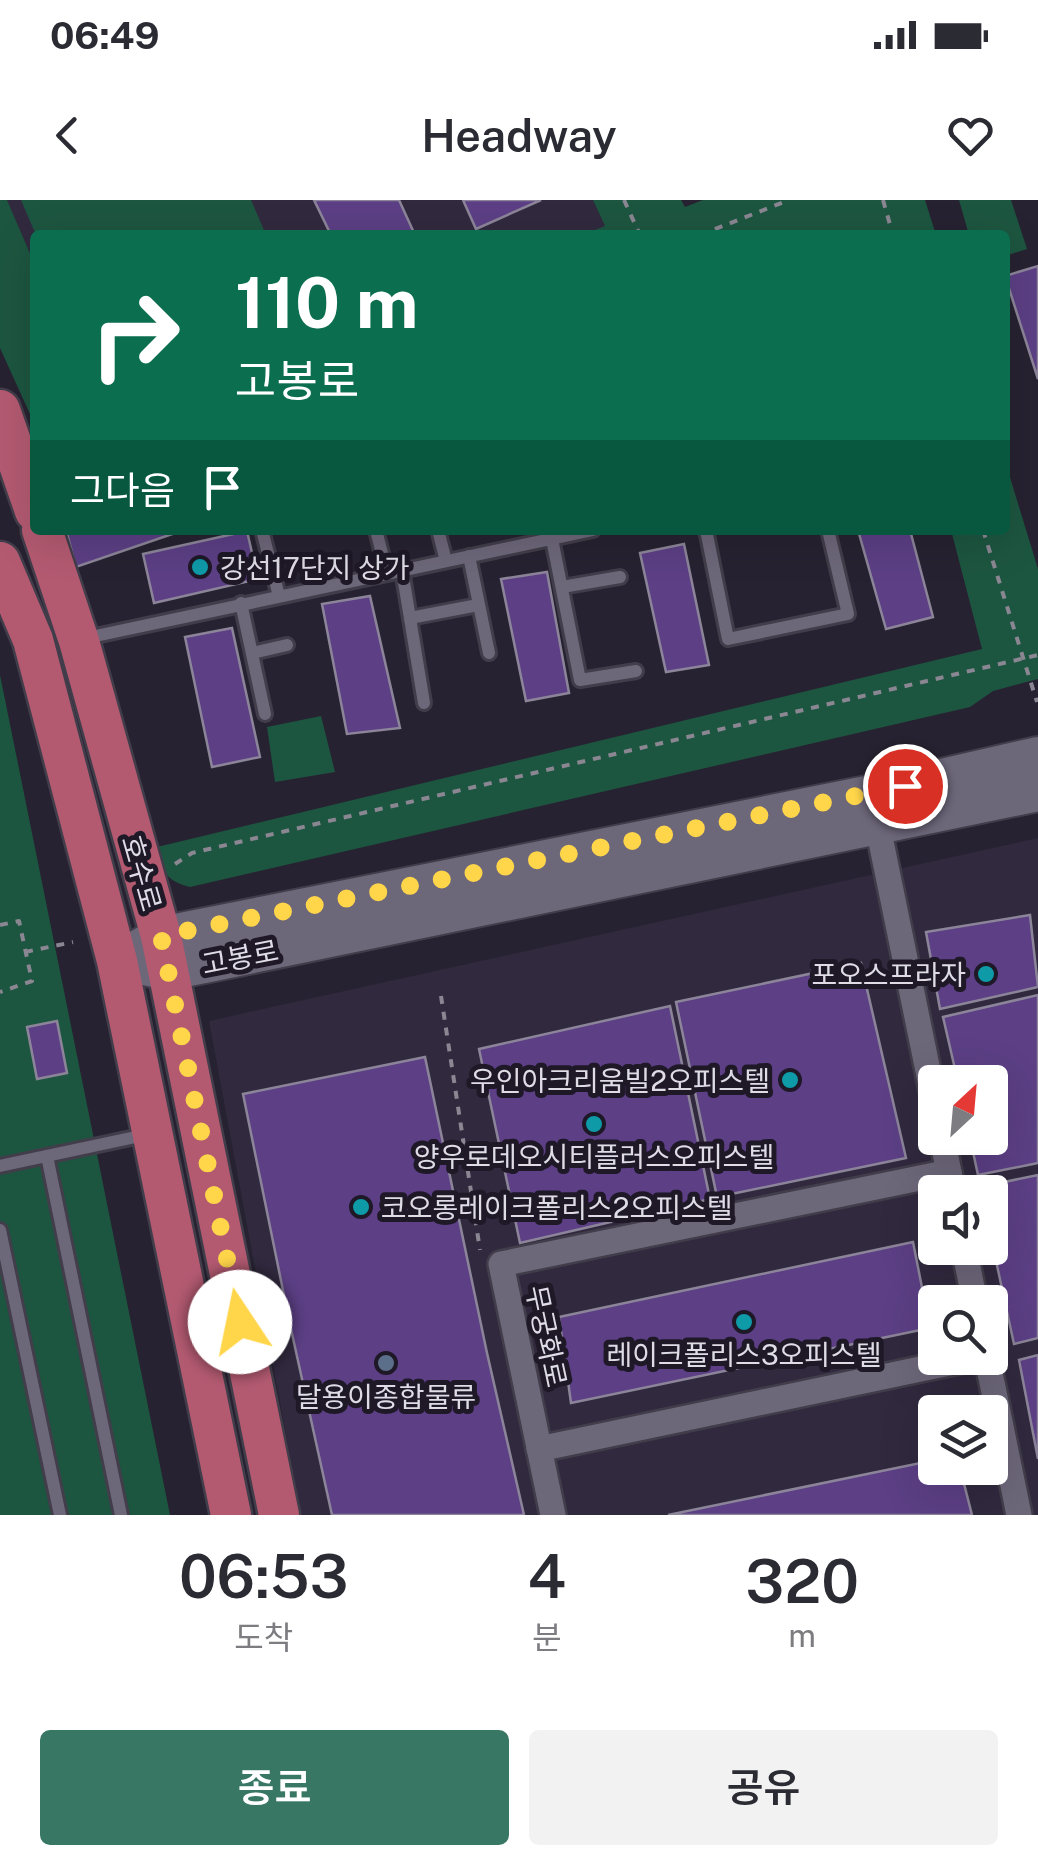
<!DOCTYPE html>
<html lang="ko">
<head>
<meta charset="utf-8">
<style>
	:root { --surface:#fff; --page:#f2f2f3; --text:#2b2b33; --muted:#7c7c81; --accent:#377764 }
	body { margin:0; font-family:"Public Sans","Noto Sans KR",sans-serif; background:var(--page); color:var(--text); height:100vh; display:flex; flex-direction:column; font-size:38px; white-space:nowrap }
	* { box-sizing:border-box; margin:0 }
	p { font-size:32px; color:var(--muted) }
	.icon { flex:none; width:55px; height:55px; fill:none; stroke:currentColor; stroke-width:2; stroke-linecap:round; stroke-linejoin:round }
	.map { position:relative; height:1315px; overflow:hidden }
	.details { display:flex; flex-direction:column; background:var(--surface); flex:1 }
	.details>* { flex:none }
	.banner { position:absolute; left:30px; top:30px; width:980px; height:305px; border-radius:10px; box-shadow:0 10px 40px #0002; background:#0b6e4f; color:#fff; overflow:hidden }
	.needle { width:65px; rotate:26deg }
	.controls { position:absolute; left:918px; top:865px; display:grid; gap:20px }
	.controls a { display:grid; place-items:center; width:90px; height:90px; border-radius:10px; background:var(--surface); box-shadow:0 10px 40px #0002; font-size:50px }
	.pin { position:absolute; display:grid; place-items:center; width:85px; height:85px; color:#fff; margin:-42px; border:5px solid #fff; border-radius:50%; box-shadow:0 2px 10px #0007 }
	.me { position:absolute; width:110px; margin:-55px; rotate:349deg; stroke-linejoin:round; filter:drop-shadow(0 0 8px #0008) }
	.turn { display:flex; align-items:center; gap:35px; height:210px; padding:0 40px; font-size:45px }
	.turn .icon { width:130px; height:130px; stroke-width:2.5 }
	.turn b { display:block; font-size:70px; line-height:85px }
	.then { display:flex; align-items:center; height:95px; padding:0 40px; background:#0003; gap:20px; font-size:38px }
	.eta { display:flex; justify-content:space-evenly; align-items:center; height:170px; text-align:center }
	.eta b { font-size:60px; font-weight:600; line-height:70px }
	.button { display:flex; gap:20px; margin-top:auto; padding:20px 40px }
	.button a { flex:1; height:115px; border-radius:10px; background:var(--accent); color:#fff; font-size:40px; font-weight:600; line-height:115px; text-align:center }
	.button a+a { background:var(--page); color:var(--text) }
	.status { display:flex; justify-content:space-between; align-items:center; height:70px; padding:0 50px; background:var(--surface); direction:ltr }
	.status svg { height:28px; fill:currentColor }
	header { display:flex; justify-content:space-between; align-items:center; height:130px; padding:0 40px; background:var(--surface); font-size:45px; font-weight:600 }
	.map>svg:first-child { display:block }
</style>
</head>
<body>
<div class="status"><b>06:49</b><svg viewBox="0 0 49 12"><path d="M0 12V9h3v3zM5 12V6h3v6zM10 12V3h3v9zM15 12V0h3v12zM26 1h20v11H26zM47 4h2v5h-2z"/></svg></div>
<header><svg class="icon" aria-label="back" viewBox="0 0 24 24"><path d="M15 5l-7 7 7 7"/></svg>Headway<svg class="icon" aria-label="heart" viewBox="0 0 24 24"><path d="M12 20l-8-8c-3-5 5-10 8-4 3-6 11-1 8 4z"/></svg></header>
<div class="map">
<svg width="1038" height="1315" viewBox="0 0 1038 1315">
	<rect width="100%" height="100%" fill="#272231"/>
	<g fill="#31293e" fill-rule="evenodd">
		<path d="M7 0H593L606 27 583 35H35V65Z"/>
		<path d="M1038 638V1315H301L209 821ZM935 882H990V938H935ZM935 992H990V1048H935ZM935 1102H990V1158H935ZM935 1212H990V1268H935Z"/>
	</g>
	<g fill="#1d5640">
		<path d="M0 0H7L35 65V225L0 148Z"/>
		<path d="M21 0H251L264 30 251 35H36Z"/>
		<path d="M593 0H681L685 7 703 0H925L936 35H583L605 26Z"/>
		<path d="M959 0H1011L1027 49 1005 56V35H969Z"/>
		<path d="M1005 261 1038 369V479L993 491 970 507 190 687C166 681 161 670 153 648L982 449 951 330H1005Z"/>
		<path d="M0 475 170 1315H0Z"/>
		<path d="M321 516 335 572 275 582 267 527Z"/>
	</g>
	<g fill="#5c3f85" stroke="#8c8599" stroke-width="2.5">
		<path d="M314 0H399L415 35H331Z"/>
		<path d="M463 0H541L476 29Z"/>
		<path d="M1038 66V179L1005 76Z"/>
		<path d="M66 330H184L76 367Z"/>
		<path d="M858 330H910L933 417 886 429Z"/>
		<path d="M247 331 258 379 154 403 143 354Z"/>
		<path d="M684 344 709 465 666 472 640 353Z"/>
		<path d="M547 372 569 493 526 501 501 379Z"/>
		<path d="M370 396 400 528 347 534 322 404Z"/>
		<path d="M232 428 260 557 212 567 185 437Z"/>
		<path d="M1030 715 1038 787 940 809 926 732Z"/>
		<path d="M861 763 906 958 717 997 676 802Z"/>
		<path d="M1038 795V963L978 975 970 938H990V882H958L943 817Z"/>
		<path d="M670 806 710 999 520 1043 479 849Z"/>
		<path d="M57 821 67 873 37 879 27 827Z"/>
		<path d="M425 857 487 1153 524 1315H332L289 1120 243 894Z"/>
		<path d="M1038 975V1138L1014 1144 990 1033V992H981L980 987Z"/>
		<path d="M913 1042 930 1128 571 1203 559 1117Z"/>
		<path d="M1038 1155V1259L1019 1160Z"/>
		<path d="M935 1260V1268H960L972 1315H668Z"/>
	</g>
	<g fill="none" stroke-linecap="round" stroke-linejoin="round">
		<defs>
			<g id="lane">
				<path d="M262 330 279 396"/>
				<path d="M376 330 387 373"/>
				<path d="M438 330 446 361"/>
				<path d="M706 330 728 439 848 414 828 330"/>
				<path d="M552 339 580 480 636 471"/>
				<path d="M469 356 489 453"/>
				<path d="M402 370 424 503"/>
				<path d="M562 387 620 377"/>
				<path d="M241 403 265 514"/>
				<path d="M410 418 478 405"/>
				<path d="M86 438 593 330"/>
				<path d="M252 453 287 445"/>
				<path d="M47 956 121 1315"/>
				<path d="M0 966 145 935"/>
				<path d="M0 1030 60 1315"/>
			</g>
			<g id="street">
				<path d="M878 627 935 905"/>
				<path d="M942 938 953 992"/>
				<path d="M964 1048 975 1102"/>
				<path d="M987 1158 1019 1315"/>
				<path d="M539 1249 973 1158"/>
				<path d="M553 1315 501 1064 949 972"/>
			</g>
			<g id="secondary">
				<path d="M117 761 161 736 872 594 1038 556"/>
				<path d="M139 765 168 771 209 763 1038 592"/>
			</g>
			<g id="primary">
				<path d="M0 210 35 311"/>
				<path d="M42 330 79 441 161 736 279 1315"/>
				<path d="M0 362 33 440 117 761 231 1315"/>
			</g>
		</defs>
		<use href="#lane" stroke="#423d4a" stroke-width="18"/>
		<use href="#street" stroke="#423d4a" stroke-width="30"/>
		<use href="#secondary" stroke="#423d4a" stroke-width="42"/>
		<use href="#primary" stroke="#423d4a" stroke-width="45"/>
		<g stroke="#8a8692" stroke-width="4" stroke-dasharray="8 8" stroke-linecap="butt">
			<path d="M624 0 640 35"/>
			<path d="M883 0 893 35"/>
			<path d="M700 35 789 0"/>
			<path d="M983 330 1037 502"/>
			<path d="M175 664 192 653 1038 455"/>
			<path d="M0 725 19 721 32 781 0 792"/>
			<path d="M25 752 73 742"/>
			<path d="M441 796 480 1050"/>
		</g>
		<use href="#lane" stroke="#6d677a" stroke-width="12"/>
		<use href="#street" stroke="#6d677a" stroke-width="25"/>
		<use href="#secondary" stroke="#6d677a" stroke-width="38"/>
		<use href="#primary" stroke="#b35a71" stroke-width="40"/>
	</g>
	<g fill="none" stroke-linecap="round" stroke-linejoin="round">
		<path stroke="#ffd54a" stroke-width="18" stroke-dasharray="0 32.4" d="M240 1122 161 736 905 586"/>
	</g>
	<g fill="#0f9aa8" stroke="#1e1827" stroke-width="4">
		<circle cx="200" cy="367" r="10"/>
		<circle cx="986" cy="774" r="10"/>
		<circle cx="790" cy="880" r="10"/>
		<circle cx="594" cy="924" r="10"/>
		<circle cx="361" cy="1007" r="10"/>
		<circle cx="744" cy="1122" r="10"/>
	</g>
	<circle fill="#5c6f8a" stroke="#1e1827" stroke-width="4" cx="386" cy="1163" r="10"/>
	<g text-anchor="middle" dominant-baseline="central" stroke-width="10" stroke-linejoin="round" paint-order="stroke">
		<g font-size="28" fill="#dfdce6" stroke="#1e1827">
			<text x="220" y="367" text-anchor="start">강선17단지 상가</text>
			<text x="966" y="774" text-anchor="end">포오스프라자</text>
			<text x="770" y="880" text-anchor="end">우인아크리움빌2오피스텔</text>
			<text x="594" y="956">양우로데오시티플러스오피스텔</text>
			<text x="381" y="1007" text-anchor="start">코오롱레이크폴리스2오피스텔</text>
			<text x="744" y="1154">레이크폴리스3오피스텔</text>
			<text x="386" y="1196">달용이종합물류</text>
		</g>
		<g font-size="28" fill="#dfdce6" stroke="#1e1827">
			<text transform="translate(142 673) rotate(74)">호수로</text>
			<text transform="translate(240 757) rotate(-11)">고봉로</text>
			<text transform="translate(547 1136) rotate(78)">무궁화로</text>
		</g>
	</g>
</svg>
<div class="controls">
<a><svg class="needle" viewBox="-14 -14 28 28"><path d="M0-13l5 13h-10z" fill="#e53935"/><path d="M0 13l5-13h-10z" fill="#7c7c81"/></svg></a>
<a><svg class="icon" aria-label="sound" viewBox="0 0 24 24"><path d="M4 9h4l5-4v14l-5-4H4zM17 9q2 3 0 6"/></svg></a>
<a><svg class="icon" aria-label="search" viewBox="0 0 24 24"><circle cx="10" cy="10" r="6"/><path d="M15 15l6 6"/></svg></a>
<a><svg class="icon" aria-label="layers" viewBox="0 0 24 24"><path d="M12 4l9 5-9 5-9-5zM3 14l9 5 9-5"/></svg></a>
</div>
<div class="pin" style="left:905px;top:586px;background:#d93025"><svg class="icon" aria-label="arrive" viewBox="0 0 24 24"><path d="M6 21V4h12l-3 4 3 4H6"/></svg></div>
<svg class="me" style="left:240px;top:1122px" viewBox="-20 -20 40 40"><circle r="19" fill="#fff"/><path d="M0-13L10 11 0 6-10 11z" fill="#ffd54a"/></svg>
<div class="banner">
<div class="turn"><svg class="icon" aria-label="right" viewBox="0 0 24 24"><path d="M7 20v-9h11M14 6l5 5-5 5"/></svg><div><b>110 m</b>고봉로</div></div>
<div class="then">그다음<svg class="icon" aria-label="arrive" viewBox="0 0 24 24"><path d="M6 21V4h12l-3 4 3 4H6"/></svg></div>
</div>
</div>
<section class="details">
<div class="eta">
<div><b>06:53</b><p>도착</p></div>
<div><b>4</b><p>분</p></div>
<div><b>320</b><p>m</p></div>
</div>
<div class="button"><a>종료</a><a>공유</a></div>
</section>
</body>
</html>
